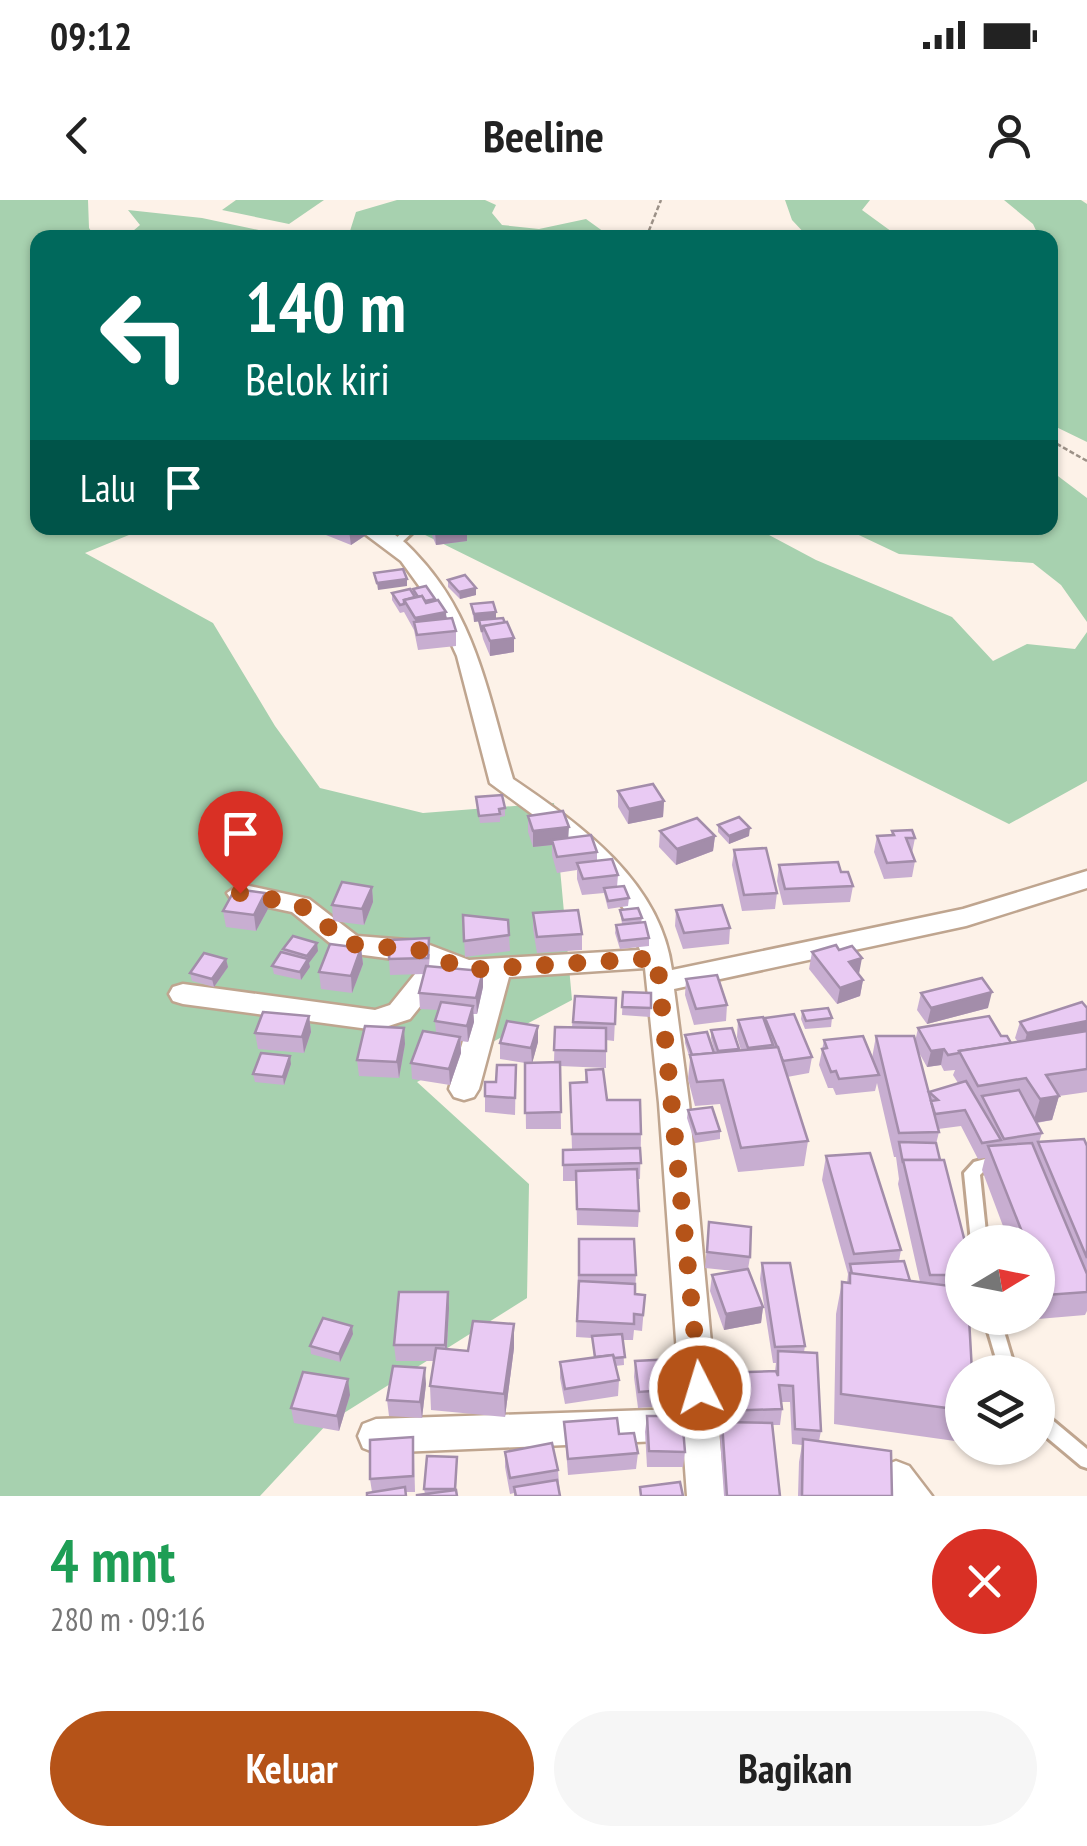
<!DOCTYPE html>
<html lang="id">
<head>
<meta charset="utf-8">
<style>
	:root { --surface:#fff; --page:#f6f6f6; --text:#222; --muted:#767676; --accent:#b55318 }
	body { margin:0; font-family:"PT Sans Narrow",sans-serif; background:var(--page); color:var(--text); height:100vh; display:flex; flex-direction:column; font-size:38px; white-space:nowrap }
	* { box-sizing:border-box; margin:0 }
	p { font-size:32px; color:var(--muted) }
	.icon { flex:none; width:55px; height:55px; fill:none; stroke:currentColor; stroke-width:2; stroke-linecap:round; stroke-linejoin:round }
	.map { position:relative; height:1296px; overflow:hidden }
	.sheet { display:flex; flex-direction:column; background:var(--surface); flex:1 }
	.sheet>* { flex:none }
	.top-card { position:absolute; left:30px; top:30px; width:1028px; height:305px; border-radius:20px; box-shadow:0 2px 8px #0004; background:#00695c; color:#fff; overflow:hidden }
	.needle { width:65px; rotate:80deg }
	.tools { position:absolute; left:945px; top:1025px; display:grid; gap:20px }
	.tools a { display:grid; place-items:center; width:110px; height:110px; border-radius:50%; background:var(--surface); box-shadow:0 2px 8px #0004; font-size:50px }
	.pin { position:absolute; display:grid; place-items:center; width:85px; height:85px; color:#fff; margin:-102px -42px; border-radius:50% 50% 50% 0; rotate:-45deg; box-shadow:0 0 10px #0007 }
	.pin .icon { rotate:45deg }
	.me { position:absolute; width:110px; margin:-55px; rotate:355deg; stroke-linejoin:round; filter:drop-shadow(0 0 8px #0008) }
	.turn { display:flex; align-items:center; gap:35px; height:210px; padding:0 50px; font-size:45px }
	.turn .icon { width:130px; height:130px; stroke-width:2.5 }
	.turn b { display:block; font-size:70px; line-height:85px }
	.then { display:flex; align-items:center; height:95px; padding:0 50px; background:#0003; gap:20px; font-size:38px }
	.round { display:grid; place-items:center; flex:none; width:105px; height:105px; border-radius:52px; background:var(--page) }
	.summary { display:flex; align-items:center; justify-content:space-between; height:170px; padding:0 50px }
	h1 { font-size:60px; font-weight:800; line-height:75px; color:#1e9e55 }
	.primary-button { display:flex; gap:20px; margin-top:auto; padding:20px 50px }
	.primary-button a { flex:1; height:115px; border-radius:60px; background:var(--accent); color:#fff; font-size:40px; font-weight:800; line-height:115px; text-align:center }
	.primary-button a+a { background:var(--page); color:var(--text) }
	.status { display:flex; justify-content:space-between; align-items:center; height:70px; padding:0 50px; background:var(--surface); direction:ltr }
	.status svg { height:28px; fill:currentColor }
	header { display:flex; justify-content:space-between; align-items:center; height:130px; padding:0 50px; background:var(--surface); font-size:45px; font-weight:800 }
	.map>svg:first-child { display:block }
</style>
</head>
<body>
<div class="status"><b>09:12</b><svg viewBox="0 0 49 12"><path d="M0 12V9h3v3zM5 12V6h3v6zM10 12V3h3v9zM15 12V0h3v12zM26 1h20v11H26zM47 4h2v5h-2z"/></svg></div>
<header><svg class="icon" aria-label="back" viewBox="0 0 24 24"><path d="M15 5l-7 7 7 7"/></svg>Beeline<svg class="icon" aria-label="person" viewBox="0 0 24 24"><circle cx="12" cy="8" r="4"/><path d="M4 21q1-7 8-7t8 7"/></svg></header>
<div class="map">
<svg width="1087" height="1296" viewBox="0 0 1087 1296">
	<rect width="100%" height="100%" fill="#fdf2e8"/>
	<g fill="#a7d1af">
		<path d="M0 0H88L89 28 95 37 38 38V328H146L85 353 213 423 275 526 320 588 423 613 554 603 572 800 417 882 529 984 527 1098 328 1223 260 1296H0Z"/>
		<path d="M236 0H324L289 24 222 10Z"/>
		<path d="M485 0 496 5 492 13 502 25 539 29 586 19 611 37 362 38 350 31 356 12 397 0Z"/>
		<path d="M785 0H870L862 10 899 37H808L792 20Z"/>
		<path d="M1004 0H1081L1087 4V242L1050 224V38L1039 37 1033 24Z"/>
		<path d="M128 10 202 18 292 37H126L140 25Z"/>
		<path d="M1050 270 1087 298V422L1061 385 1033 363 899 354 844 328H1050Z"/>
		<path d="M411 328H756L816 360 952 417 993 461 1027 444 1075 449 1087 432V581L1009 624Z"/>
	</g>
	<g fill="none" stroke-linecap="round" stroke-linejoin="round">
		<defs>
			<g id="lane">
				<path d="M407 328H417L400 344H394V340Z"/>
				<path d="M1000 955 1005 957 1008 961 1005 965 984 971 980 975 987 1042H971L964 973 974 962Z"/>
				<path d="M984 1118H1000L1016 1172H1000Z"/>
				<path d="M1038 1211 1044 1213 1087 1249V1268L1081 1266 1038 1230Z"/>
			</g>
			<g id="street">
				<path d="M357 328C364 328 373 326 380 328 394 331 408 345 417 355 477 418 489 500 513 579 581 625 661 682 672 770L963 709 1087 671V688L966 726 674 789 689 903 725 1296H687L683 1240 376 1253 363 1248 358 1236 363 1224 376 1219 681 1209 659 903 645 768 509 777 479 889 474 897 464 900 454 897 449 889 481 779 466 780 447 773 410 819 376 830 183 804 173 801 169 794 173 787 183 784 375 810 390 805 424 763 341 752 292 712 231 699 227 693 240 684 309 699 357 736 419 741 469 760 640 750 624 709 601 675 558 633 490 583 457 456 435 408 401 361Z"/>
				<path d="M896 1261 909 1266 932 1296H888L878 1278 883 1266Z"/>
			</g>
		</defs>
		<use href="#lane" stroke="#bfa58f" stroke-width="6"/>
		<use href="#street" stroke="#bfa58f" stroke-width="5"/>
		<g stroke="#9c9187" stroke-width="2.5" stroke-dasharray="5 2.5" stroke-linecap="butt">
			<path d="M646 38 661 0"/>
			<path d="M1050 240 1087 261"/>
		</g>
		<use href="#lane" fill="#fff" fill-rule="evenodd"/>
		<use href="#street" fill="#fff" fill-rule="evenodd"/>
	</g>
	<g fill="#c8aed1" fill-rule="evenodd">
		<path d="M325 328H366V335L351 345 326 335Z"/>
		<path d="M431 328H467V341L436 345 431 333Z"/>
		<path d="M448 380 476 388V395L460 399 448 387Z"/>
		<path d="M413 389 435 399 456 431V446L418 450 414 430 404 412 400 413 392 400V393L413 394Z"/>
		<path d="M471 404 505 423 514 438V452L490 456 483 439 479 421 474 422Z"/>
		<path d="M618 591 664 601 663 617 628 624 618 607Z"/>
		<path d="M476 597 505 608V616L500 617V622L480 623Z"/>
		<path d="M528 616 597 652V661L618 675 617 687 629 698 628 706 608 709 604 693 582 695 577 679V670L557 673 552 655V645L533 647 528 632Z"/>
		<path d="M718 625 749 636 729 644 718 632Z"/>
		<path d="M660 631 715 636 713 651 676 665 659 647Z"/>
		<path d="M892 631 915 638 912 653 915 661 912 677 884 679 874 652 877 636 891 635Z"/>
		<path d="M734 650 777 693 775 709 742 711 732 665Z"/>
		<path d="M779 665 841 672 853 686 850 702 783 705 777 681Z"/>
		<path d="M372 687 373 702 364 725 333 721 332 705Z"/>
		<path d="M268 709 256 731 226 727 223 711Z"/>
		<path d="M620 710 642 718 641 723 649 738V746L620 749 615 733 616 725 622 724Z"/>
		<path d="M676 710 730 728 729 744 683 749 675 726Z"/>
		<path d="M533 713 582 734V750L537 753 533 729Z"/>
		<path d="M463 715 508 720 510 751 465 757Z"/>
		<path d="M361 748 363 764 352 793 321 789 319 772Z"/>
		<path d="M283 749 318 751 309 763 310 767 301 780 274 774 272 766 283 753Z"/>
		<path d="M812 752 859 774 863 780 860 796 837 804 809 769Z"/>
		<path d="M430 754 429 766 483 771V787L477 814H473L474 822 468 842 461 841V853L450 885 412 879 411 863 436 833 435 821 438 810 420 809 419 793 424 774 390 775 389 759Z"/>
		<path d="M226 759 228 767 214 787 192 781 190 773Z"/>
		<path d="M686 779 727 805 726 821 694 825 685 795Z"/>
		<path d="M623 792 651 793 650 817 622 815Z"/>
		<path d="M921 793 988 808 927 824 917 810Z"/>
		<path d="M575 796 616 798 614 841 606 840V868L560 866 561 929H526L525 863 500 859V843L538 826V842L532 863 554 862 555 827H572Z"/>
		<path d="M1087 808V892L1059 896 1052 920 1037 923 1042 933 1039 942 1087 946V1111L1085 1115 1038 1119V1042H1009L982 970 985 958 978 959 961 926 938 929 939 932 936 944 962 1042V1242L834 1224 836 1114 842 1082 847 1083 848 1074 822 980 826 956 901 1050 899 1061 910 1081 920 1082 898 984 899 979 896 957H894L877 883 875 891 836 895 833 888H828L819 865 824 840 872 858 876 836 915 842 918 828 1001 836 1011 843 1018 842 1015 838 1020 822ZM917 849 927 867 941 865 944 871 955 870 953 875 958 883 928 892Z"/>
		<path d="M802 811 832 818 831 827 805 829 801 819Z"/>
		<path d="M309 816 311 832 304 853 258 849 255 833Z"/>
		<path d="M765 818 812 857 809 873 787 877 808 941 804 966 738 972 720 904 695 906 688 879 690 859 685 843V835L715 853 711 838V830L739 849V851L741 850 737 837 738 820 765 823Z"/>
		<path d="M405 844 399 878 359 876 357 860Z"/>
		<path d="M291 864 284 885 255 882 253 874Z"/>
		<path d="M516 865 515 915 485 912V896Z"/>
		<path d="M586 870 607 900 641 934 640 979H637L639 1011 638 1027 577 1025 576 981H563V950H572L570 883 585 882Z"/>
		<path d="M688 910 720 931V939L695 943 687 918Z"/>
		<path d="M709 1022 750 1057 748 1069 763 1107 761 1123 724 1130 710 1091 712 1075 734 1071 705 1068Z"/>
		<path d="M579 1039 636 1075 635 1094 645 1095 642 1131 634 1130 633 1140H623L624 1165 615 1166 619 1180 618 1196 565 1204 560 1178V1162L594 1157 592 1138 576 1137Z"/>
		<path d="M762 1063 805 1146 804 1152 821 1231 819 1241 892 1296H798L799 1262 802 1245 792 1244 790 1202H781L782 1209 780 1225H773L780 1296H724L720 1238 721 1226H719L714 1189 716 1173 775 1171 776 1163H773L760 1079Z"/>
		<path d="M449 1108 447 1149 468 1151 514 1124V1148L505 1217 431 1210 430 1186 434 1161H396L394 1145Z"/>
		<path d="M353 1134 340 1162 311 1154 310 1146Z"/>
		<path d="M635 1161 678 1189 677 1205 638 1208 634 1177Z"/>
		<path d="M426 1184 422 1218 389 1216 387 1200Z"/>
		<path d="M350 1195 339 1231 294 1223 291 1208Z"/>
		<path d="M647 1216 685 1252 683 1267H647L645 1232Z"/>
		<path d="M564 1222 619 1234 638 1253 636 1269 568 1275Z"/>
		<path d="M414 1252 415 1292H372L370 1279Z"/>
		<path d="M505 1252 558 1270 560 1296H514V1293L510 1294 505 1267Z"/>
		<path d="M457 1257 456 1290 425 1294 424 1289Z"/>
	</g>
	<g fill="#a38daa">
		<path d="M355 328H366V335L351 345 349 331Z"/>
		<path d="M467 328V341L436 345 435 331Z"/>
		<path d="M407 379V386L378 390 377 383Z"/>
		<path d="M476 388V395L460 399 459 392Z"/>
		<path d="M446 412 447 426 416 433 415 418Z"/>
		<path d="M496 412V419L474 422V414Z"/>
		<path d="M514 438V452L490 456V441Z"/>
		<path d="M664 601 663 617 628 624 629 609Z"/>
		<path d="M569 627 568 642 552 640V645L533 647V631Z"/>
		<path d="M750 628 749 636 729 644V636Z"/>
		<path d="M715 636 713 651 676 665 677 649Z"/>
		<path d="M372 687 373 702 364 725 362 709Z"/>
		<path d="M265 693 268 709 256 731 254 715Z"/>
		<path d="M317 743 318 751 309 763 310 767 301 780 300 772 308 760 307 756Z"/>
		<path d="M361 748 363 764 352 793 351 776Z"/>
		<path d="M862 758 859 774 849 762Z"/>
		<path d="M226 759 228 767 214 787 212 779Z"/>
		<path d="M483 771V787L477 814 476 798Z"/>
		<path d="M863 780 860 796 837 804 840 788Z"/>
		<path d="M992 792 988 808 927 824 931 808Z"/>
		<path d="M473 806 474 822 468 842 467 826Z"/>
		<path d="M309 816 311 832 304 853 302 837Z"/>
		<path d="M1087 821V836L1023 849 1027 833Z"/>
		<path d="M538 826V842L532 864 531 848Z"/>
		<path d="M404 828 405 844 399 878 397 862Z"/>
		<path d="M460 837 461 853 450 885 449 869Z"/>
		<path d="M944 849 941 865 927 867 931 851Z"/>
		<path d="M290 856 291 864 284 885 283 877Z"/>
		<path d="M1059 896 1052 920 1033 923 1040 899Z"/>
		<path d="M448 1092 449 1108 446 1161 445 1145Z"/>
		<path d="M763 1107 761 1123 724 1130 726 1114Z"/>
		<path d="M514 1124V1148L505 1217 504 1194Z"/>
		<path d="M352 1126 353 1134 340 1162 339 1154Z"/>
		<path d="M425 1168 426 1184 422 1218 420 1202Z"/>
		<path d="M348 1179 350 1195 339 1231 337 1216Z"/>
	</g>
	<g fill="#e9caf3" stroke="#a38daa" stroke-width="2.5">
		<path d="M434 328H463L435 331Z"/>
		<path d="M403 369 407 379 377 383 374 373Z"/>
		<path d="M465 375 476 388 459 392 448 380Z"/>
		<path d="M426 386 435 399 425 401 422 396 418 397 413 389Z"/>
		<path d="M410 389 415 397 404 400V404L400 405 392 393Z"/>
		<path d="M422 396 426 403 438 400 446 412 415 418 404 400Z"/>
		<path d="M493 402 496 412 474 414 471 404Z"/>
		<path d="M452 418 456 431 417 435 414 422Z"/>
		<path d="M503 418 505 423 483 426 482 432 479 420Z"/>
		<path d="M507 422 514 438 490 441 483 426Z"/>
		<path d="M653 584 664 601 629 609 618 591Z"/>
		<path d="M502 595 505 608 499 609 500 614 479 616 476 597Z"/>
		<path d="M563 611 569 627 533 631 528 616Z"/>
		<path d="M739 617 750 628 729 636 718 625Z"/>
		<path d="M697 618 715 636 677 649 660 631Z"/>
		<path d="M912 630 915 638H906L915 661 887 663 877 636 894 635 892 631Z"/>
		<path d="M591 635 597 652 557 657 552 640Z"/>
		<path d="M766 648 777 693 744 695 734 650Z"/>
		<path d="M612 659 618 675 583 679 577 663Z"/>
		<path d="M838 662 841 672H848L853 686 785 689 779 665Z"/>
		<path d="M342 682 372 687 362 709 332 705Z"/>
		<path d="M624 686 629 698 608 701 604 688Z"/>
		<path d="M235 689 265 693 254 715 223 711Z"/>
		<path d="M722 705 730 728 684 733 676 710Z"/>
		<path d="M638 708 642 718 623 720 620 710Z"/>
		<path d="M578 710 582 734 537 737 533 713Z"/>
		<path d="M463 715 508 720 509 735 464 741Z"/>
		<path d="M645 722 649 738 620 741 616 725Z"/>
		<path d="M293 736 317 743 307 756 283 749Z"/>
		<path d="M429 738 428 758 389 759 390 740Z"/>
		<path d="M330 744 361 748 351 776 319 772Z"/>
		<path d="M836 745 839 750 852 746 862 758 849 762 863 780 840 788 812 752Z"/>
		<path d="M281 752 308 759 300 772 272 766Z"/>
		<path d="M204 753 226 759 212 779 190 773Z"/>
		<path d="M426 766 483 771 476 798 419 793Z"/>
		<path d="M717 775 727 805 696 809 686 779Z"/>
		<path d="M982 778 992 792 931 808 921 793Z"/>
		<path d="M623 792 651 793V808L622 807Z"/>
		<path d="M575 796 616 798 615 824 573 822Z"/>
		<path d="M441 802 473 806 467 826 435 821Z"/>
		<path d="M1082 802 1087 808V821L1027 833 1020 822Z"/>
		<path d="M828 808 832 818 806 821 802 811Z"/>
		<path d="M263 812 309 816 302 837 255 833Z"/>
		<path d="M794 814 812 857 783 861 765 818Z"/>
		<path d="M989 816 1001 836H1007L1011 843 959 851V853L948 855 944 849 931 851 918 828Z"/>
		<path d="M763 817 773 845 748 848 738 820Z"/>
		<path d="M507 821 538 826 531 848 500 843Z"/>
		<path d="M365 826 404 828 397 862 357 860Z"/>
		<path d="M555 827 606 828V851L554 850Z"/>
		<path d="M732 828 739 849 718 851 711 830Z"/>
		<path d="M423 831 460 837 449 869 411 863Z"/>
		<path d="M1087 831V869L1046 875 1059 896 1040 899 1026 878 978 886 959 851Z"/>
		<path d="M707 832 714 853 692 855 685 835Z"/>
		<path d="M863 836 879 875 839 879 836 871 831 872 822 849 827 848 824 840Z"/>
		<path d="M876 836H914L939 932 899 933Z"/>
		<path d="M778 847 808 941 741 948 723 880 697 882 690 855Z"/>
		<path d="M261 853 290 856 283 877 253 874Z"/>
		<path d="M560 862 561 912 525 913V863Z"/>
		<path d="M497 865H516L515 898 485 896V882H496Z"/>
		<path d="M603 869 607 900H640L641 934H572L570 883 587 882 586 870Z"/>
		<path d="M966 881 1001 940 982 943 965 910 935 914 931 901 938 900 929 892Z"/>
		<path d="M1019 890 1042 933 1004 939 982 896Z"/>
		<path d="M712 907 720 931 696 934 688 910Z"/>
		<path d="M1084 939 1087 946V1058L1038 942Z"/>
		<path d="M899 942 936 943 940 960H903V963Z"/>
		<path d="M1032 943 1087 1074V1092L1046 1095 1038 1072V1042H1026L988 946Z"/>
		<path d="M640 948 641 963 563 965V950Z"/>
		<path d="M870 953 901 1050 854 1054 826 956Z"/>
		<path d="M903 960H944L965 1042H962V1075H930Z"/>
		<path d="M637 969 639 1011 577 1009 576 971Z"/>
		<path d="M709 1022 751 1027 750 1057 707 1052Z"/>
		<path d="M579 1039H634L636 1075H579Z"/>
		<path d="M904 1061 910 1081 852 1074 850 1064Z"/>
		<path d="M762 1063H790L805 1146 775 1147Z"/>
		<path d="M748 1069 763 1107 726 1114 712 1075Z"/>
		<path d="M850 1073 958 1087 959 1097 962 1098V1118H969L972 1172H962V1210L841 1194 842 1082 850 1083Z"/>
		<path d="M579 1081 635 1084V1094L645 1095 643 1115 634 1114V1124L577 1121Z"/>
		<path d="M399 1092H448L445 1145H394Z"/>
		<path d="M323 1118 352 1126 339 1154 310 1146Z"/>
		<path d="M473 1121 514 1124 504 1194 430 1186 436 1148 468 1151Z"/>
		<path d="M622 1134 625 1157 614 1158 613 1155 595 1157 592 1136Z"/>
		<path d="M778 1151 817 1153 821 1231 795 1229 793 1186 779 1185 782 1209 721 1211 716 1173 776 1171 778 1176Z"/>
		<path d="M613 1155 619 1180 565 1189 560 1162Z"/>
		<path d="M674 1159 678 1189 639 1192 635 1161Z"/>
		<path d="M393 1166 425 1168 420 1202 387 1200Z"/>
		<path d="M303 1172 348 1179 337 1216 291 1208Z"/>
		<path d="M647 1216H682L685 1252 649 1251Z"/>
		<path d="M617 1218 619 1234 634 1233 638 1253 568 1259 564 1222Z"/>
		<path d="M722 1222 772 1223 780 1296H727Z"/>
		<path d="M413 1237V1276L370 1279V1240Z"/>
		<path d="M803 1239 891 1251 892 1296H802Z"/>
		<path d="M552 1243 558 1270 510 1278 505 1252Z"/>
		<path d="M427 1256 457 1257 455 1289H424Z"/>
		<path d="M557 1280 560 1296H516L514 1287Z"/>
		<path d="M680 1282 683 1296H641L640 1287Z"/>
		<path d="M405 1287 406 1296H367V1293Z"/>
		<path d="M456 1290 457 1296H417V1295Z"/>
	</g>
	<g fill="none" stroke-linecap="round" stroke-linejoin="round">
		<path stroke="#b55318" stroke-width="18" stroke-dasharray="0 32.4" d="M240 693 300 705 350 744 419 750 466 770 657 758 700 1188"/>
	</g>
</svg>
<div class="tools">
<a><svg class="needle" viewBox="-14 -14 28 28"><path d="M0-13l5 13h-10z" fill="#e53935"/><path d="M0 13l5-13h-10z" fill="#767676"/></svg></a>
<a><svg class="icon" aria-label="layers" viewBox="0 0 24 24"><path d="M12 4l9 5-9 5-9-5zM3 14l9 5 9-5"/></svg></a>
</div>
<div class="pin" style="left:240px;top:693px;background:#d93025"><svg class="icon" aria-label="arrive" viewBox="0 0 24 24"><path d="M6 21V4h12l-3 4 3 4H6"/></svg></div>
<svg class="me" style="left:700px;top:1188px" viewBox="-20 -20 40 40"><circle r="17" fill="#b55318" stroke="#fff" stroke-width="3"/><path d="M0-11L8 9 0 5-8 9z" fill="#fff"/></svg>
<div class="top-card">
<div class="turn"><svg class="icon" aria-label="left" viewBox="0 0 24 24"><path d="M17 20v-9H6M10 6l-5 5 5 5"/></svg><div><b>140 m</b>Belok kiri</div></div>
<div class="then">Lalu<svg class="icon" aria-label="arrive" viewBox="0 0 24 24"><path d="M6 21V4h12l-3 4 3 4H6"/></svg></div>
</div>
</div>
<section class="sheet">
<div class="summary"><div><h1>4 mnt</h1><p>280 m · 09:16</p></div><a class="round" style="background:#d93025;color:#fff"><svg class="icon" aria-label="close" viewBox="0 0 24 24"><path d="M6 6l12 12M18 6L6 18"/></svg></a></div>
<div class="primary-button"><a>Keluar</a><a>Bagikan</a></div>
</section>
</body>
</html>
